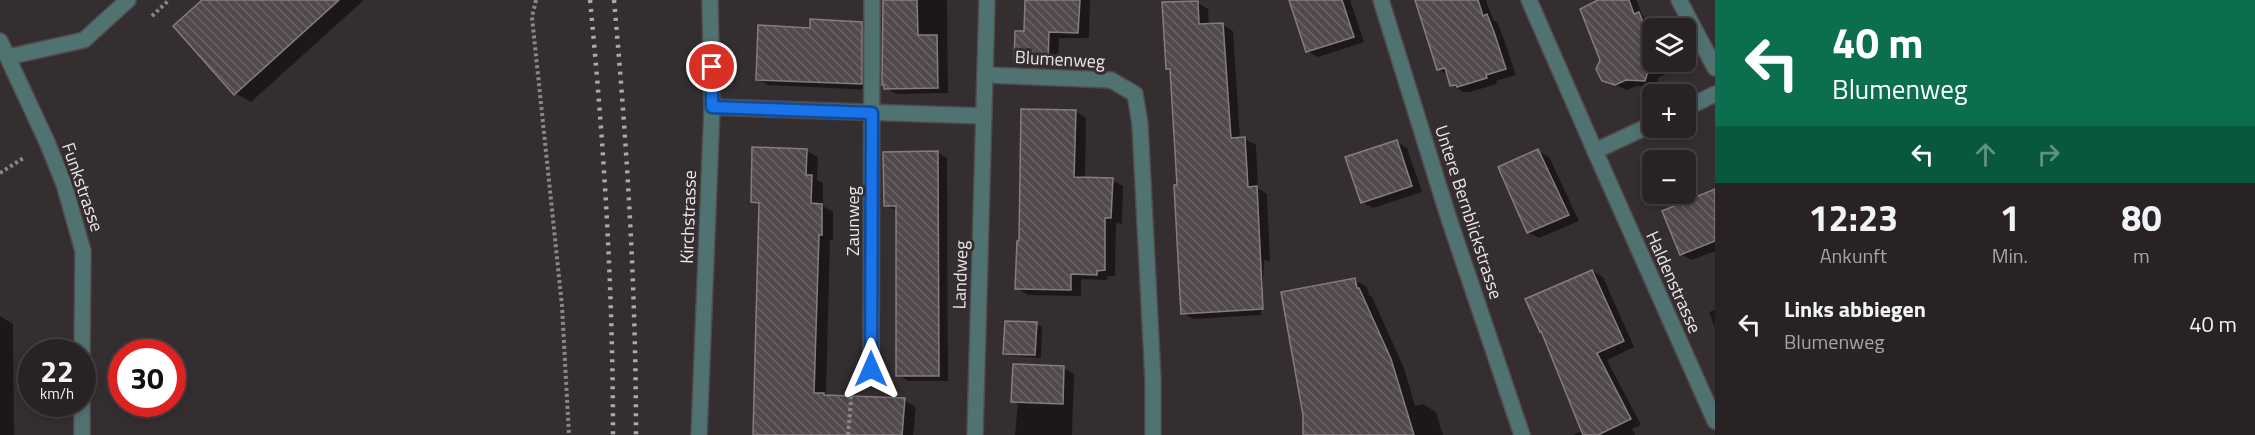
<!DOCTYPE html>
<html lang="de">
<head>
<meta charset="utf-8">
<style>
	:root { --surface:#282225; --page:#342f32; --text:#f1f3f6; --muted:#a5a4a7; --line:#443f42 }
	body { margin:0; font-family:"Titillium Web",sans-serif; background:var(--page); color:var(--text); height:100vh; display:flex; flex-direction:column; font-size:22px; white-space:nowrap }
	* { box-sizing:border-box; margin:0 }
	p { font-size:20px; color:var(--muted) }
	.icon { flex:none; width:33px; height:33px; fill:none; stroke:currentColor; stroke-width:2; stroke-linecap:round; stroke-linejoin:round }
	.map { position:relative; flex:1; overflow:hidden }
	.side { display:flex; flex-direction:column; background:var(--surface); width:540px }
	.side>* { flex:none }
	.guide { background:#0b6e4f; color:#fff; overflow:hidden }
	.fabs { position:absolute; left:1642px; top:18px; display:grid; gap:12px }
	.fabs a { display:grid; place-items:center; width:54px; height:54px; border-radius:9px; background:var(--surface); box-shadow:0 3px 9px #0003,0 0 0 2px var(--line); font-size:30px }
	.speed { position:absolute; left:18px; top:339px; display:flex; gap:12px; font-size:30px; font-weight:700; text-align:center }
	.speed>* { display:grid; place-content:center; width:78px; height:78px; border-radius:50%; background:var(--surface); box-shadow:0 3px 9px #0003,0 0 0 2px var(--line); line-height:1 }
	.speed small { font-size:15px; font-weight:400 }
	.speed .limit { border:9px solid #d22; background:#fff; color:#111 }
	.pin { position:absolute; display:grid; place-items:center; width:51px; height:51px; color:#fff; margin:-26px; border:3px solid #fff; border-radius:50%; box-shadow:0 2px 6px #0007 }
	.me { position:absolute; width:66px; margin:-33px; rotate:0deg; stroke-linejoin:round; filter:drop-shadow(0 0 4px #0008) }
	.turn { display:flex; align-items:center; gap:21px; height:126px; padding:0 18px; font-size:27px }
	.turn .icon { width:78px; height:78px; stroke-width:2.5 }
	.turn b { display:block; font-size:42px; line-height:51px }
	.lanes { display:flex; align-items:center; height:57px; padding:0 18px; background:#0003; justify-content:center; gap:30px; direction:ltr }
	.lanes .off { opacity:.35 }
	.eta { display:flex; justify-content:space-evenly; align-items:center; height:102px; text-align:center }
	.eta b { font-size:36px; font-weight:700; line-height:42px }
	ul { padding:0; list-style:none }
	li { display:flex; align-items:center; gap:18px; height:78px; padding:0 18px }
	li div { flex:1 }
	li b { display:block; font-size:22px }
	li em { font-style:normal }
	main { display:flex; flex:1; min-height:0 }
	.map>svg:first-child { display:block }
</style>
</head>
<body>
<main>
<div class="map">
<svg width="1715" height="435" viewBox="0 0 1715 435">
	<defs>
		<pattern id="building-back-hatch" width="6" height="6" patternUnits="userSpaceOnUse" patternTransform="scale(1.5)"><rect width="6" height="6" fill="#51494c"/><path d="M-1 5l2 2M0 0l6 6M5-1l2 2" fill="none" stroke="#6a6366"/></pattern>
	</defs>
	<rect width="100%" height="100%" fill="#352e31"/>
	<g fill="#0007">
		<path d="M205 0H364L251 102 235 93Z"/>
		<path d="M885 0H947L948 93 896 94 886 88Z"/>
		<path d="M1026 0H1090L1089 38H1059L1058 67 1026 66 1015 60 1025 32Z"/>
		<path d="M1291 0H1350L1364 42 1318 57 1307 51Z"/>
		<path d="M1429 0H1486L1493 20 1497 22 1504 39 1516 75 1496 81 1497 84 1470 92H1463L1452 85 1448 75 1438 69Z"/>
		<path d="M1601 0H1636L1643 16 1649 20 1653 29V62H1667L1671 72 1659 77 1656 86H1637L1627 90 1603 80Z"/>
		<path d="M1198 3 1208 9 1209 26 1223 25 1233 31 1240 139H1245L1256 145 1258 188 1267 194 1270 261 1264 260 1261 315 1193 319 1182 313 1179 187 1172 70 1168 68Z"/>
		<path d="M862 23 873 30 872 90 768 85 757 79 811 30Z"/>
		<path d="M1076 111 1086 118 1085 179 1112 180 1123 186 1122 224 1116 223 1115 276H1107V280L1081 279V296L1028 295 1017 288 1020 243Z"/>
		<path d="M1397 142 1407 148 1422 192 1373 208 1362 202Z"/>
		<path d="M807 151 818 157 817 180 823 183V206L833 212V240H830L826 395 904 400 916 407 913 435H754L760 206 752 201Z"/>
		<path d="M1538 151 1549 157 1579 221 1539 238 1528 232Z"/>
		<path d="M937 152 947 158 948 381H908L898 375V211L885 205Z"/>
		<path d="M1715 191V251L1692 260 1681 254Z"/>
		<path d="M1592 271 1603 277 1634 347 1607 360 1641 425 1632 429 1635 435H1573L1583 430 1544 333 1541 331Z"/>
		<path d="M1355 280 1367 287 1369 295 1372 297 1404 368 1415 406 1423 404 1436 412 1443 435H1308Z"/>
		<path d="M1715 310V328L1709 312Z"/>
		<path d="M0 316 13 324 14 435H0Z"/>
		<path d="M1036 324 1042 327 1041 358 1011 356 1005 353Z"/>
		<path d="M1064 368 1074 374 1072 435H1015L1018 404 1013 401Z"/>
	</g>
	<g fill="url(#building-back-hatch)" stroke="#857c80" stroke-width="1.5">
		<path d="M202 0H339L234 95 173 26Z"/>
		<path d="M883 0H917L918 35H937L938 88 884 89V85H882Z"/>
		<path d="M1025 0H1080L1078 33 1049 32 1048 62 1014 61 1015 31H1024Z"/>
		<path d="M1289 0H1342L1354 37 1306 52Z"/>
		<path d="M1415 0H1478L1483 16 1487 14 1494 32 1506 69 1486 75 1487 78 1457 87 1456 85 1450 86 1445 68 1437 70Z"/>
		<path d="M1598 0H1629L1634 14 1639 12 1653 47V62H1659L1661 66 1648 71 1645 81 1626 80 1615 85 1602 81 1596 69 1600 60 1580 9Z"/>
		<path d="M1198 1 1199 24 1223 23 1231 138 1245 137 1248 187 1257 186 1263 309 1181 314 1174 185H1177L1170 69H1166L1162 2Z"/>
		<path d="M810 19 862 22V84L756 80 758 25 810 28Z"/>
		<path d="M1021 109 1076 110 1074 177 1113 178 1111 218H1105V270L1097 271V275L1071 274V290L1015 289 1017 241H1019Z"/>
		<path d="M1397 140 1412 186 1361 203 1345 157Z"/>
		<path d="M752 147 807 149 806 175H812L811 203 822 204V235H819L814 393H824V395L905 398 902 435H753L759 203 751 202Z"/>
		<path d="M1538 149 1569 215 1527 233 1498 167Z"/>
		<path d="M938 151 939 376H896V206H884L883 152Z"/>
		<path d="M1715 189V241L1680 255 1662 211Z"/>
		<path d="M1592 270 1624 341 1597 353 1631 419 1598 435H1583L1541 331 1540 332 1525 299Z"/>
		<path d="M1355 278 1357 288H1359L1391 359 1414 435H1303V415L1281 292Z"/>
		<path d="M1005 321 1037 322 1035 355 1003 354Z"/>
		<path d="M1013 364 1064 366 1063 404 1011 402Z"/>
	</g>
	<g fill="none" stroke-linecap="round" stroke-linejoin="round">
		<defs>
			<path id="service" d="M8 57 84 40 128 0"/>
			<g id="minor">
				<path d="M1381 0 1449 219 1522 435"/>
				<path d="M1529 0 1595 151"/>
				<path d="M1679 0 1715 68"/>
				<path d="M0 41 47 142 64 184 83 251 82 354"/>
				<path d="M985 75 1111 80 1135 94 1140 124 1153 380V435"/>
				<path d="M712 107 984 116"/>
				<path d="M1686 108 1715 94"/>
				<path d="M1653 124 1595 151 1715 421"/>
				<path d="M871 369 872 0"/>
				<path d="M82 435V404"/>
				<path d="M975 435 987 0"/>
			</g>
			<path id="tertiary" d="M699 435 712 107 710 0"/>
		</defs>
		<use href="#service" stroke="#524b4e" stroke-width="18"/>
		<use href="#minor" stroke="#524b4e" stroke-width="18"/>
		<use href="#tertiary" stroke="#524b4e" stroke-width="18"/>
		<g stroke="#8c8689" stroke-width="4" stroke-dasharray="3 3" stroke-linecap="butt">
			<path d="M536 0 532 17 562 306 569 435"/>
			<path d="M152 16 169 0"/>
			<path d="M0 173 25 157"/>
			<path d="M848 435 852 389"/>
		</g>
		<use href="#service" stroke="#507271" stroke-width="15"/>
		<use href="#minor" stroke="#507271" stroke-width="15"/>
		<use href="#tertiary" stroke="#507271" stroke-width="15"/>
		<g stroke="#aea8ab" stroke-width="4.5" stroke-dasharray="3 6" stroke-linecap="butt">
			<path d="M590 0C604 144 613 290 613 435"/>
			<path d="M614 0C627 144 636 290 636 435"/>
		</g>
	</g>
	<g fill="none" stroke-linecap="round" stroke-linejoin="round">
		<defs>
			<path id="route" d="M712 67V107L872 113 871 369"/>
		</defs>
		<use href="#route" stroke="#114b97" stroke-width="15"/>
		<use href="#route" stroke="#1a73e8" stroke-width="10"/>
	</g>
	<g text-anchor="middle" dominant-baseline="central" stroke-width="6" stroke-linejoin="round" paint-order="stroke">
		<g font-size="18" fill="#ebe6e8" stroke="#352e31">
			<text transform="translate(1060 59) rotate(3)">Blumenweg</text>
			<text transform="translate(83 187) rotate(71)">Funkstrasse</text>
			<text transform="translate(1469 212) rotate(72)">Untere Bernblickstrasse</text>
			<text transform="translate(688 217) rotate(-88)">Kirchstrasse</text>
			<text transform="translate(852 221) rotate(-90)">Zaunweg</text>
			<text transform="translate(960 275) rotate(-88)">Landweg</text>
			<text transform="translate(1674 282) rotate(66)">Haldenstrasse</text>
		</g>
	</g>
</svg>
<div class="fabs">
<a><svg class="icon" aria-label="layers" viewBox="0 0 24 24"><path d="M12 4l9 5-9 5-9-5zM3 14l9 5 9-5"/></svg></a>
<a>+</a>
<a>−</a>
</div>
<div class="speed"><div>22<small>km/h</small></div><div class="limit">30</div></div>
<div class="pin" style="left:712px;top:67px;background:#d93025"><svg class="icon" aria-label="arrive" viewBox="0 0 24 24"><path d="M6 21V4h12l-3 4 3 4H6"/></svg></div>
<svg class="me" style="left:871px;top:369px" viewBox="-20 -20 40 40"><path d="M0-17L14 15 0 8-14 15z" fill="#1a73e8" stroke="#fff" stroke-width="4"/></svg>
</div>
<section class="side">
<div class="guide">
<div class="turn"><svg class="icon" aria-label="left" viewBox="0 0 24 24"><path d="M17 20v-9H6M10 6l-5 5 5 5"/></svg><div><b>40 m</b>Blumenweg</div></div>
<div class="lanes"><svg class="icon" aria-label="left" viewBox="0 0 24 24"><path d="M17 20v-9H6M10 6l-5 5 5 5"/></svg><svg class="icon off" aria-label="ahead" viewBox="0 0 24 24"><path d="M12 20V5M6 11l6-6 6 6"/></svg><svg class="icon off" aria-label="right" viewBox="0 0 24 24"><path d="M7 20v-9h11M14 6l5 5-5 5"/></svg></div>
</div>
<div class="eta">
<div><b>12:23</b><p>Ankunft</p></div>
<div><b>1</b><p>Min.</p></div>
<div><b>80</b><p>m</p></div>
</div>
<ul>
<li><svg class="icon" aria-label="left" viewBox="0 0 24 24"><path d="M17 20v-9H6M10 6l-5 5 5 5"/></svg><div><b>Links abbiegen</b><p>Blumenweg</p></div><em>40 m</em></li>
</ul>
</section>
</main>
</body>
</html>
